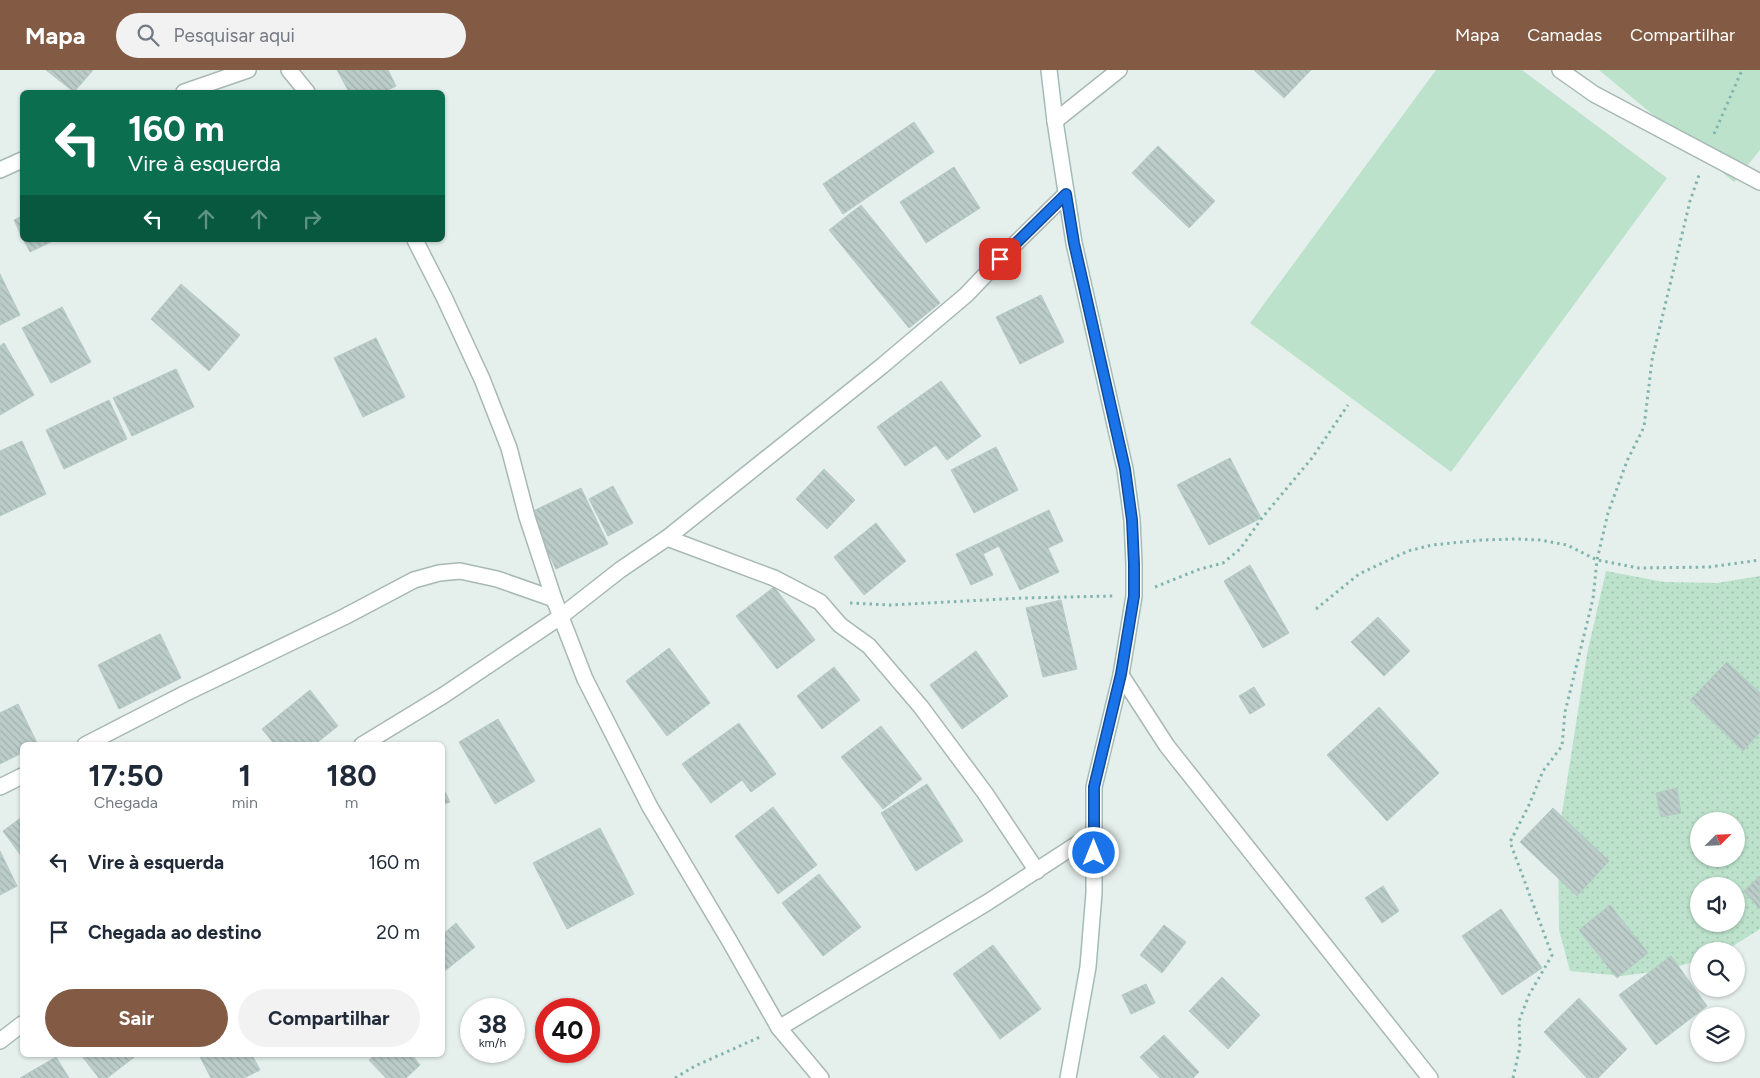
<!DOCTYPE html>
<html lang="pt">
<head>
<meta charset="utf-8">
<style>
	:root { --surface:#fff; --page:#f2f2f3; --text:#1f2937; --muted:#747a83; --accent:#835b44 }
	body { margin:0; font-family:Figtree,sans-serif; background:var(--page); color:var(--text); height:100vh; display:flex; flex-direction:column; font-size:19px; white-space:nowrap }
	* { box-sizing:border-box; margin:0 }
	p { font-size:16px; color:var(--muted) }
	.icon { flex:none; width:28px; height:28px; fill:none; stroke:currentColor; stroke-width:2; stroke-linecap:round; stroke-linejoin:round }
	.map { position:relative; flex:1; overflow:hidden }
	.sheet { position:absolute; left:20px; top:672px; width:425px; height:315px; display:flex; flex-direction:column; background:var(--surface); border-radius:8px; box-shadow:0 1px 4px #0004 }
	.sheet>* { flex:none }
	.banner { position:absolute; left:20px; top:20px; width:425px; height:152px; border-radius:8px; box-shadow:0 1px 4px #0004; background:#0b6e4f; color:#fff; overflow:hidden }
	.needle { width:32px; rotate:66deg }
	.controls { position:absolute; left:1690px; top:742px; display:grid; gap:10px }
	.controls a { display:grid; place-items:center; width:55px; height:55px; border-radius:50%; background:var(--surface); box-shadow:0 1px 4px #0004; font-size:25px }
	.speed { position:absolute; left:460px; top:928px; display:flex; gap:10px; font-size:25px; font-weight:700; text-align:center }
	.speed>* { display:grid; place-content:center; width:65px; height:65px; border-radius:50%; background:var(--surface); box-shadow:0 1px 4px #0004; line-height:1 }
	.speed small { font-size:12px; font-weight:400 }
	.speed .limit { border:8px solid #d22; background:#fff; color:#111 }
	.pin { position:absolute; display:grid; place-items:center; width:42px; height:42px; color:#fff; margin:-21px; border-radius:10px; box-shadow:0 2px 8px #0006 }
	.me { position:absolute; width:55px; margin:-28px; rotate:0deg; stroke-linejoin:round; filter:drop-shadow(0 0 4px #0008) }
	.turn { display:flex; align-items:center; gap:18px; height:105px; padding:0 25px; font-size:22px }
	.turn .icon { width:65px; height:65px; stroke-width:2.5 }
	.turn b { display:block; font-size:35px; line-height:42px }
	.lanes { display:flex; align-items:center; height:48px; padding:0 25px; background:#0003; justify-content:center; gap:25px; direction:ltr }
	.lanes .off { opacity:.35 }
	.eta { display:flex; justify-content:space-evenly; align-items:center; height:85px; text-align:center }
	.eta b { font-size:30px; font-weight:700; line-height:35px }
	.primary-button { display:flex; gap:10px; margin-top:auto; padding:10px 25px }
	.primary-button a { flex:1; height:58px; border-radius:30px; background:var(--accent); color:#fff; font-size:20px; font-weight:700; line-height:58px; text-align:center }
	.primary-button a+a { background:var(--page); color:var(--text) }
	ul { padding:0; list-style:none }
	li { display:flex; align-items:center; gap:15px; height:70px; padding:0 25px }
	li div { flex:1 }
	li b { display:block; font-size:19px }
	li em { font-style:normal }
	header { display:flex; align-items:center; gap:30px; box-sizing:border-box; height:70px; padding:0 25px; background:var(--accent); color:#fff }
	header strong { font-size:24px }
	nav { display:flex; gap:28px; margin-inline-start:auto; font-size:18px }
	.search { width:350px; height:45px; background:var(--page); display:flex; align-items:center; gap:12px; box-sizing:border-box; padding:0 18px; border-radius:28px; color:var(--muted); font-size:19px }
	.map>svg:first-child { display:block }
</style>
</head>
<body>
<header>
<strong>Mapa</strong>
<div class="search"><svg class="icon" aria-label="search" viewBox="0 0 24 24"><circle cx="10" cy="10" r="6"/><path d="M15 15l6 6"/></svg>Pesquisar aqui</div>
<nav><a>Mapa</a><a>Camadas</a><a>Compartilhar</a></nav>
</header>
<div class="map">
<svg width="1760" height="1008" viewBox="0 0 1760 1008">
	<defs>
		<pattern id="grass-dots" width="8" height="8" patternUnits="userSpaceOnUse" patternTransform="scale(1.25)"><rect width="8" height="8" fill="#bce2cc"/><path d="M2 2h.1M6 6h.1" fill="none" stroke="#a1c3b0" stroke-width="1.8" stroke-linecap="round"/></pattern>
		<pattern id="building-back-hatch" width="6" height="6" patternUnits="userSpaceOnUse" patternTransform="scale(1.25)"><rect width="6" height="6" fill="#bccdc9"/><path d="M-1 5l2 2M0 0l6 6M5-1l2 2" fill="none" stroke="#a1b1ae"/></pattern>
	</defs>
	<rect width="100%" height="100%" fill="#e5efec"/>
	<path fill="url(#grass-dots)" fill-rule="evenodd" d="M1606 501 1664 512 1717 513 1760 506V859L1725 881H1699V890L1667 900 1622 906 1570 901 1559 860 1558 768 1587 584ZM1699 751H1736V789H1699ZM1699 816H1736V854H1699Z"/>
	<g fill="#bce2cc">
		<path d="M1436 0H1522L1667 108 1451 402 1250 253Z"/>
		<path d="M1599 0H1760V80L1734 112Z"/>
	</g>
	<g fill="url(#building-back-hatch)" stroke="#b6cac5">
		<path d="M46 0H93L74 22Z"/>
		<path d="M337 0H388L396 16 384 22H349Z"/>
		<path d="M1254 0H1311L1284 28Z"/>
		<path d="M914 52 934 82 843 144 823 114Z"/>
		<path d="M1158 76 1215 131 1189 158 1132 103Z"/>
		<path d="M954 97 980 138 926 173 900 132Z"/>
		<path d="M861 135 940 233 909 258 829 160Z"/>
		<path d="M22 146V167L14 150Z"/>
		<path d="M24 170H55L30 182Z"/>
		<path d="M0 204 20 245 0 255Z"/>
		<path d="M181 214 240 265 209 301 151 249Z"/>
		<path d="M1041 225 1064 272 1020 294 996 247Z"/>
		<path d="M62 237 91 292 51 313 22 258Z"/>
		<path d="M376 268 405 327 363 347 334 288Z"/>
		<path d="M4 273 34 325 0 345V276Z"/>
		<path d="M176 299 194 337 132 366 113 328Z"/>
		<path d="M941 311 981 366 947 390 936 375 905 396 877 357Z"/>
		<path d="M109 330 127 369 64 399 46 360Z"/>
		<path d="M22 371 46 424 0 446V381Z"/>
		<path d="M996 377 1018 420 974 443 951 400Z"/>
		<path d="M1230 388 1261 448 1209 475 1177 415Z"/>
		<path d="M824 399 855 430 827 459 796 429Z"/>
		<path d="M613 416 633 453 608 466 589 429Z"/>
		<path d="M581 418 608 474 556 499 529 443Z"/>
		<path d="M1049 440 1063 471 1048 478 1059 502 1020 520 999 476 983 484 993 505 971 515 956 484Z"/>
		<path d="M876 453 906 491 864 525 834 487Z"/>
		<path d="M1250 495 1289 563 1263 578 1224 511Z"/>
		<path d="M774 517 815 570 777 599 736 546Z"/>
		<path d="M1061 530 1077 599 1043 607 1026 538Z"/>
		<path d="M1378 547 1410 581 1384 606 1351 572Z"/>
		<path d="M160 564 181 608 119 639 98 595Z"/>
		<path d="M669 578 710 633 667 666 626 611Z"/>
		<path d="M976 581 1008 626 962 659 930 615Z"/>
		<path d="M1727 592 1760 623V662L1743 681 1690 630Z"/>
		<path d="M834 597 860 630 822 659 797 626Z"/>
		<path d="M1254 617 1265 635 1250 644 1239 626Z"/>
		<path d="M310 620 338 656 314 675H275L262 659Z"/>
		<path d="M18 634 38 675H22V683L0 694V643Z"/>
		<path d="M1379 637 1439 703 1387 751 1327 685Z"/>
		<path d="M498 649 535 711 495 734 459 672Z"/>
		<path d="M739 653 776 704 751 722 742 710 711 733 682 694Z"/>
		<path d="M881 656 922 709 883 739 841 687Z"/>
		<path d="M927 714 963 771 916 801 881 743Z"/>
		<path d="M442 716 450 732 442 735Z"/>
		<path d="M1677 718 1681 743 1661 747 1656 723Z"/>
		<path d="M773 737 817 795 778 824 735 766Z"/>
		<path d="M1553 738 1609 791 1577 826 1520 772Z"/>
		<path d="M22 747V787L3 761Z"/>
		<path d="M600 758 634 824 567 859 533 793Z"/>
		<path d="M0 781 17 816 0 825Z"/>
		<path d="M819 804 861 857 823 886 782 833Z"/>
		<path d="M1760 806V839L1744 821Z"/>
		<path d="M1383 816 1399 841 1382 853 1365 828Z"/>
		<path d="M1610 835 1648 883 1617 908 1579 860Z"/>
		<path d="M1501 839 1542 898 1502 925 1462 866Z"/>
		<path d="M456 853 475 877 442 903V865Z"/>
		<path d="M1164 855 1186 872 1162 903 1140 885Z"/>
		<path d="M993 875 1041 939 1000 969 953 904Z"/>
		<path d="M1671 886 1707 936 1656 975 1619 925Z"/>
		<path d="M1222 907 1260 945 1228 979 1189 941Z"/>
		<path d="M1146 914 1155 933 1131 944 1122 925Z"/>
		<path d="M1579 928 1627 979 1598 1008H1587L1544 962Z"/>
		<path d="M1164 965 1199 1002 1193 1008H1160L1140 987Z"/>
		<path d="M81 985H137L107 1008H99Z"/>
		<path d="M199 985H252L260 1000 244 1008H211Z"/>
		<path d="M375 985H412L420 995 406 1008H386L369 990Z"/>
		<path d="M56 987 69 1008H20Z"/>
	</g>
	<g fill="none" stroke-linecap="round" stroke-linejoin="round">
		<defs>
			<g id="street">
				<path d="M289 0 307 22"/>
				<path d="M1560 0 1594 24 1760 112"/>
				<path d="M184 22 248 0"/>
				<path d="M1055 51 1119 0"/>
				<path d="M0 100 22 90"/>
				<path d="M415 170 444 227 482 309 509 378 527 447 554 529 585 609 650 737 729 870 779 958 821 1008"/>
				<path d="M667 468 774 508 820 532 840 555 869 576 921 637 985 723 1037 801"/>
				<path d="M1121 605 1167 676 1430 1008"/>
				<path d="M85 675 184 624 344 547 414 510 439 503 460 501 497 509 554 529"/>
				<path d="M362 675 444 625 560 547 620 500 667 468 882 296 966 225 1011 178 1066 124"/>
				<path d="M0 717 22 706"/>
				<path d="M779 958 988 832 1094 763"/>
				<path d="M0 971 22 954"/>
			</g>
			<path id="secondary" d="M1049 0 1055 51 1074 173 1125 399 1132 450 1134 494V526L1121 605 1094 717V823L1088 897 1068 1008"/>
		</defs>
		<use href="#street" stroke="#a7b8b5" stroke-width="18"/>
		<use href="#secondary" stroke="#a2bcb7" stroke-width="18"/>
		<g stroke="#82b5ad" stroke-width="3" stroke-dasharray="2.5 4" stroke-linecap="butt">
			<path d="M1714 64 1742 0"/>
			<path d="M1155 517 1200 499 1223 493 1240 479 1262 448 1312 388 1348 335"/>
			<path d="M850 533 890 535 1023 528 1113 526"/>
			<path d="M1316 539 1359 504 1408 481 1432 475 1482 470 1516 469 1540 470 1567 475 1597 490 1639 498 1709 497 1760 490"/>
			<path d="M675 1008 695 996 760 967"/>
			<path d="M1513 1008 1520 977 1519 951 1529 925 1552 885 1510 772 1529 735 1543 701 1562 676 1565 642 1593 529 1597 490 1608 443 1627 391 1644 357 1652 290 1690 131 1699 105"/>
		</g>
		<use href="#street" stroke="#fff" stroke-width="15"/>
		<use href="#secondary" stroke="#fff" stroke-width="15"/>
	</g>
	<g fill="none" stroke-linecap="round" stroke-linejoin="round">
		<defs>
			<path id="route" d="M1000 189 1066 124 1074 173 1125 399 1132 450 1134 494V526L1121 604 1094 717V783"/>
		</defs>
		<use href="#route" stroke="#114b97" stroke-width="12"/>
		<use href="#route" stroke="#1a73e8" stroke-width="9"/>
	</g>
</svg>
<div class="controls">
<a><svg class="needle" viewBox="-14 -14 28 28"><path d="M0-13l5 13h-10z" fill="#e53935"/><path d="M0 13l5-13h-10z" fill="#747a83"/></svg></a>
<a><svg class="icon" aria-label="sound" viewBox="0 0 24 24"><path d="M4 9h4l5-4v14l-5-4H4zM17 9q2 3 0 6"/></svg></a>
<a><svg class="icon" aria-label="search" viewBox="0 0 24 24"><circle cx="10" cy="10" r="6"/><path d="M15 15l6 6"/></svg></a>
<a><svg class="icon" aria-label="layers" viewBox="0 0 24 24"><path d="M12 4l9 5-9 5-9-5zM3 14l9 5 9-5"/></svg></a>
</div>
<div class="speed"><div>38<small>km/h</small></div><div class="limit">40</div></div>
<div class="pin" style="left:1000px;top:189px;background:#d93025"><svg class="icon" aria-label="arrive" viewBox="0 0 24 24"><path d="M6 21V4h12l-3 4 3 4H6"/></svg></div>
<svg class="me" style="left:1094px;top:783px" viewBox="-20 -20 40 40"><circle r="17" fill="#1a73e8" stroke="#fff" stroke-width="3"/><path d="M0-11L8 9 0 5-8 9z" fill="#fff"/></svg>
<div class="banner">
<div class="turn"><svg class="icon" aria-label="left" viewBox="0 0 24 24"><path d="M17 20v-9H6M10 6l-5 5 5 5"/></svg><div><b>160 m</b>Vire à esquerda</div></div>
<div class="lanes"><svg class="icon" aria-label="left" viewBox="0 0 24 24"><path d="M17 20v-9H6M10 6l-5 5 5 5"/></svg><svg class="icon off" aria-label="ahead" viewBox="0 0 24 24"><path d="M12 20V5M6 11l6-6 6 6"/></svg><svg class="icon off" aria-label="ahead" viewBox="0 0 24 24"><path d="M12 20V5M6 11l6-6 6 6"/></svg><svg class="icon off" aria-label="right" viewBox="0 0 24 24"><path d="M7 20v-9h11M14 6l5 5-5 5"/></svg></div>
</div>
<section class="sheet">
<div class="eta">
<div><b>17:50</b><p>Chegada</p></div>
<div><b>1</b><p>min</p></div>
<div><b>180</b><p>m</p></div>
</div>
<ul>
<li><svg class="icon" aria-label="left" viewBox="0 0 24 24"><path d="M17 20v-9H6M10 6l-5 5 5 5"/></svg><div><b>Vire à esquerda</b></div><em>160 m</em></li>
<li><svg class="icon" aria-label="arrive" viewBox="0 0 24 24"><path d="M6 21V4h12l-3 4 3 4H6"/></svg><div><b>Chegada ao destino</b></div><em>20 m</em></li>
</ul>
<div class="primary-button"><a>Sair</a><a>Compartilhar</a></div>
</section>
</div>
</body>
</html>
